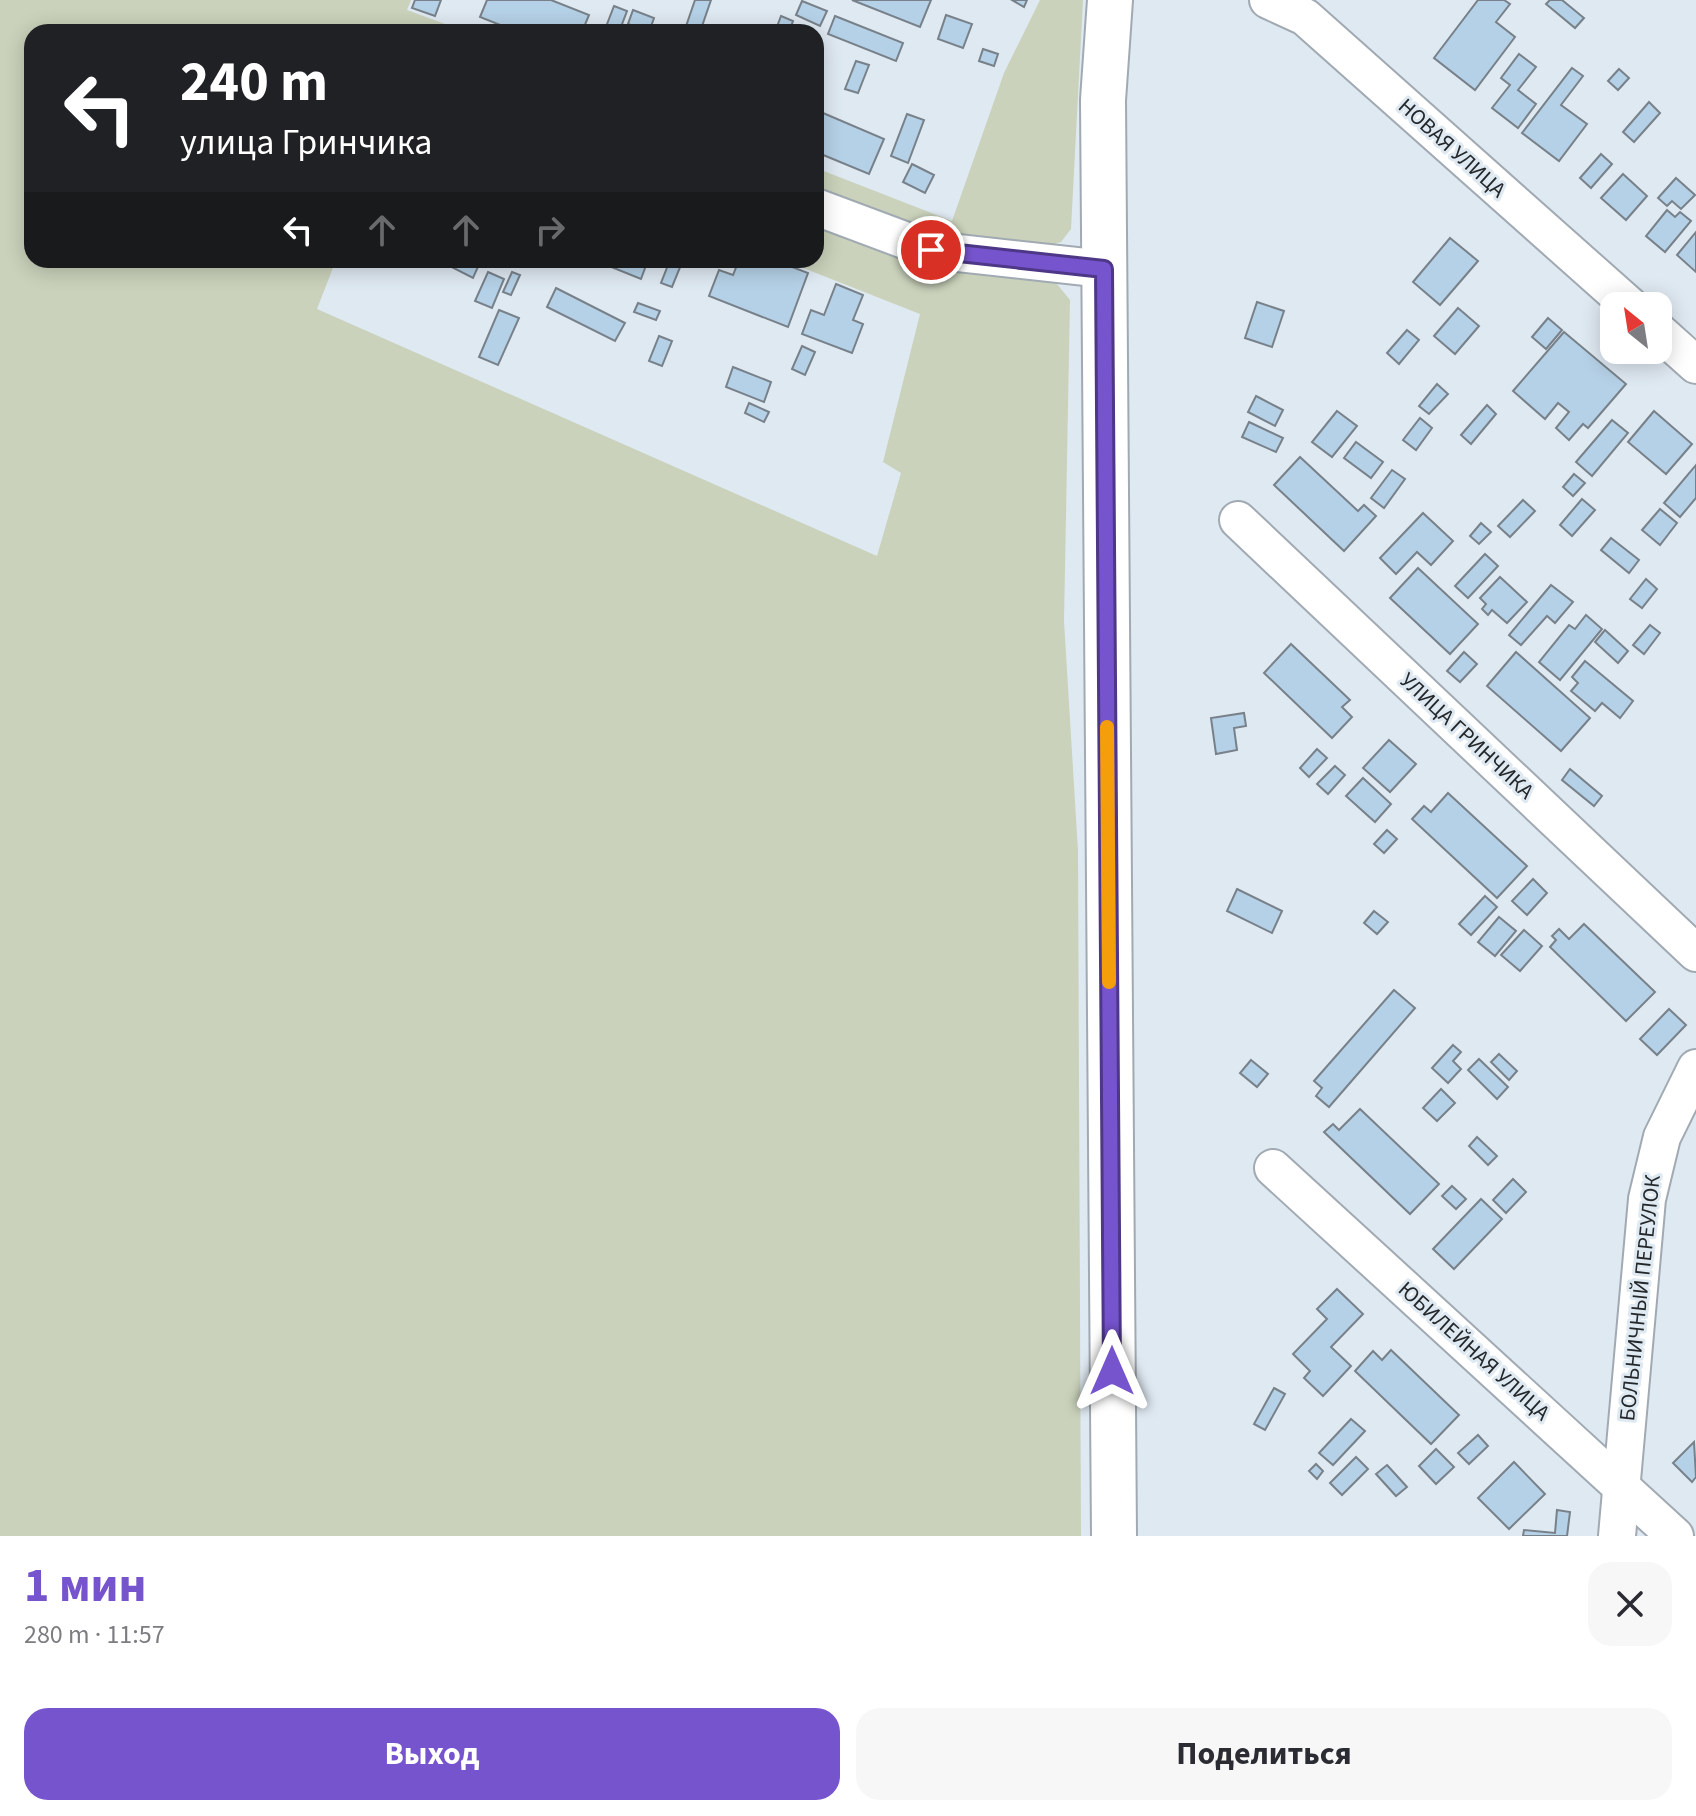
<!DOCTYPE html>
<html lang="ru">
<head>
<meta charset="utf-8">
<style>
	:root { --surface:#fff; --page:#f7f7f7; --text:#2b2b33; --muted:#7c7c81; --accent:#7654ce }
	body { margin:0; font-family:"Source Sans 3",sans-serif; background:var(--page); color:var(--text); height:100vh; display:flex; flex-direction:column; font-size:30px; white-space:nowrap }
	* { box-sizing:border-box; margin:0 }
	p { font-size:26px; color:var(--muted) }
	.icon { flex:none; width:44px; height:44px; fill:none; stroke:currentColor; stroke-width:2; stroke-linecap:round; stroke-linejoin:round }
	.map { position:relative; height:1536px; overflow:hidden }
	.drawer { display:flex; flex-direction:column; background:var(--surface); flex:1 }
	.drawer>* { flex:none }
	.top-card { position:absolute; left:24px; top:24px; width:800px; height:244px; border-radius:24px; box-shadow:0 4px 20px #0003; background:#202124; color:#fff; overflow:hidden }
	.needle { width:52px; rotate:330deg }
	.buttons { position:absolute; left:1600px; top:292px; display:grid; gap:16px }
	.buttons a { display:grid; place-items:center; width:72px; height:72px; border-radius:16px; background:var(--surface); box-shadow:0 4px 20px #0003; font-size:40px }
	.pin { position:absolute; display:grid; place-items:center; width:68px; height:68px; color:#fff; margin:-34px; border:4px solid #fff; border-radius:50%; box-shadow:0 2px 8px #0007 }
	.me { position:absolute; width:88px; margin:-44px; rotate:0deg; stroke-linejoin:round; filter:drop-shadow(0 0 6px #0008) }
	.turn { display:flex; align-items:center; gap:28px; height:168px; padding:0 24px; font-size:36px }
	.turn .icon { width:104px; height:104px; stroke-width:2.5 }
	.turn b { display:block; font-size:56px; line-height:68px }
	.lanes { display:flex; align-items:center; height:76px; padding:0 24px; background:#0003; justify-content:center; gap:40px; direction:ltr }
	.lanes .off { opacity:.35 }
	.round { display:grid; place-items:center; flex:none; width:84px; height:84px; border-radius:24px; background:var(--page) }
	.summary { display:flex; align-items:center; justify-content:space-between; height:136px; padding:0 24px }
	h1 { font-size:48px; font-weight:700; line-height:60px; color:var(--accent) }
	.button { display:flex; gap:16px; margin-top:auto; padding:16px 24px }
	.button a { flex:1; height:92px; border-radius:24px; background:var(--accent); color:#fff; font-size:32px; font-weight:700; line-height:92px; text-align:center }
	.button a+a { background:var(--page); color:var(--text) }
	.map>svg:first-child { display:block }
</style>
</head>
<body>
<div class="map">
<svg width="1696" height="1536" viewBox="0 0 1696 1536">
	<rect width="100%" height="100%" fill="#dfe9f2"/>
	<g fill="#cad2bb">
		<path d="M0 0H411L407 10 467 32H32V260H336L317 309 877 556 901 473 883 462 920 314 783 260H816V228L894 253 1036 278 1057 284 1070 300 1064 621 1078 851 1081 1536H0Z"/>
		<path d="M1040 0H1083L1071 229 1061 242 1048 246 922 237 816 203V168L952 221 1004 73Z"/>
	</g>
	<g fill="#b5d1e7" stroke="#788189" stroke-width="2">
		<path d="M415 0H441L435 16 412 8Z"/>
		<path d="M487 0H551L589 15 582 32H518L480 17Z"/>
		<path d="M695 0H711L700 32H684Z"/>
		<path d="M852 0H931L920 27Z"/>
		<path d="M1012 0H1027L1024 7Z"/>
		<path d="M1478 0H1504L1510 4 1496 22 1515 37 1475 90 1434 58Z"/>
		<path d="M1550 0H1562L1584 18 1575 28 1546 4Z"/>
		<path d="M802 1 827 11 820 26 796 15Z"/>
		<path d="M614 6 627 11 619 32H604Z"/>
		<path d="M633 10 654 18 649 32 628 24Z"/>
		<path d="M946 15 972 24 963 48 938 39Z"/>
		<path d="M781 16 793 21 789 32H775Z"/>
		<path d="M835 16 903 43 896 61 828 34Z"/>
		<path d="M983 49 998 54 994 66 979 61Z"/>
		<path d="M1519 54 1536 67 1518 90 1536 104 1518 128 1492 108 1510 85 1501 78Z"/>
		<path d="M856 61 869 65 858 93 845 89Z"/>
		<path d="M1572 68 1583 76 1561 105 1587 124 1559 161 1522 133Z"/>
		<path d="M1619 69 1629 78 1618 90 1608 81Z"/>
		<path d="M1649 102 1660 113 1634 142 1623 132Z"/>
		<path d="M816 110 884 139 869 174 816 152Z"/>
		<path d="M907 114 924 120 908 163 891 156Z"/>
		<path d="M1601 154 1612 164 1591 188 1580 178Z"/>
		<path d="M912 164 934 175 925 193 903 182Z"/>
		<path d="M1623 174 1647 196 1626 220 1601 198Z"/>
		<path d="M1676 178 1695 195 1681 209 1672 201 1667 206 1658 198Z"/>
		<path d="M1667 210 1675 217 1680 212 1691 221 1665 252 1646 236Z"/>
		<path d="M1696 232V272L1677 255Z"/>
		<path d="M1450 238 1478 261 1440 305 1413 282Z"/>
		<path d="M438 260H481L473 278Z"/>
		<path d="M594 260H648L641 279Z"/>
		<path d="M670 260H683L672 287 661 283Z"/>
		<path d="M739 260H774L808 273 788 327 709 296 719 270 733 275Z"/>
		<path d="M488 272 504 279 492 308 475 301Z"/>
		<path d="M512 272 520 275 511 295 503 292Z"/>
		<path d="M836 284 863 295 853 320 863 324 852 353 802 334 811 310 824 315Z"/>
		<path d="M556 288 625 323 615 341 547 307Z"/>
		<path d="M1257 302 1284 311 1272 347 1245 338Z"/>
		<path d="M638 303 660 311 656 320 634 312Z"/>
		<path d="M1458 308 1479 326 1455 354 1434 336Z"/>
		<path d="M499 310 519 318 498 365 479 357Z"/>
		<path d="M1548 318 1562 330 1546 349 1532 337Z"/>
		<path d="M1407 330 1419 340 1399 364 1387 353Z"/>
		<path d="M1564 332 1626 384 1588 428 1583 424 1569 440 1556 428 1569 412 1558 403 1545 419 1513 391Z"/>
		<path d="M659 336 672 341 662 366 649 361Z"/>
		<path d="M802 346 815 352 805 375 792 369Z"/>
		<path d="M733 367 771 382 764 402 726 387Z"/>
		<path d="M1437 384 1448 394 1429 414 1419 406Z"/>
		<path d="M1256 396 1283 410 1275 426 1248 412Z"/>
		<path d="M749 403 769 412 764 422 745 413Z"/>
		<path d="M1487 405 1496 414 1471 444 1461 435Z"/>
		<path d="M1337 411 1357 426 1332 457 1312 442Z"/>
		<path d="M1654 411 1692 444 1666 474 1628 442Z"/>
		<path d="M1420 418 1432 428 1416 450 1403 440Z"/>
		<path d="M1612 420 1628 433 1592 476 1576 462Z"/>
		<path d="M1249 422 1283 438 1276 452 1242 437Z"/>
		<path d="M1356 442 1383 462 1371 478 1344 458Z"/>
		<path d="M1300 457 1358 511 1364 505 1376 516 1344 551 1274 485Z"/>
		<path d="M1696 465V498L1680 517 1664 503Z"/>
		<path d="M1392 470 1405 479 1384 508 1371 498Z"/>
		<path d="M1574 474 1585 483 1573 496 1563 487Z"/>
		<path d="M1582 499 1595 510 1572 536 1560 525Z"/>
		<path d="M1523 500 1535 511 1510 537 1498 526Z"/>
		<path d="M1660 509 1677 523 1660 545 1642 530Z"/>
		<path d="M1423 513 1453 541 1431 565 1417 552 1396 574 1380 558Z"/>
		<path d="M1481 523 1491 532 1479 544 1470 536Z"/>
		<path d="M1611 538 1639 560 1629 573 1601 550Z"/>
		<path d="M1485 554 1498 566 1468 598 1455 586Z"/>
		<path d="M1418 568 1478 624 1450 654 1390 598Z"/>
		<path d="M1500 577 1527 602 1507 623 1492 610 1488 615 1482 609 1486 604 1480 598Z"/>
		<path d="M1646 579 1657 589 1642 608 1630 599Z"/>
		<path d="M1551 585 1573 602 1555 623 1547 616 1521 645 1509 635Z"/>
		<path d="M1586 615 1602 629 1560 680 1539 662 1569 625 1575 629Z"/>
		<path d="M1650 625 1660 633 1644 654 1633 645Z"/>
		<path d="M1605 630 1628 651 1618 663 1595 642Z"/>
		<path d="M1291 644 1350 700 1342 707 1352 717 1332 738 1264 673Z"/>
		<path d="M1464 652 1477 664 1460 682 1447 671Z"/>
		<path d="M1516 652 1590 718 1561 751 1487 686Z"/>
		<path d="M1585 661 1633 701 1620 718 1602 703 1595 711 1571 691 1578 683 1572 677Z"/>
		<path d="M1244 713 1246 726 1234 728 1237 750 1216 754 1211 718Z"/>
		<path d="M1389 740 1416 764 1390 792 1363 768Z"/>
		<path d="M1317 749 1327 758 1309 777 1300 768Z"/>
		<path d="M1335 766 1345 775 1328 794 1317 784Z"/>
		<path d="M1570 769 1602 796 1594 806 1562 780Z"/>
		<path d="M1363 778 1391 804 1375 822 1346 796Z"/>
		<path d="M1448 793 1527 866 1497 898 1412 819 1424 806 1431 812Z"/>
		<path d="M1387 830 1397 839 1384 853 1374 844Z"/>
		<path d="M1533 879 1547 893 1527 915 1512 901Z"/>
		<path d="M1237 889 1282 911 1272 933 1227 911Z"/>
		<path d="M1485 896 1497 907 1471 935 1459 924Z"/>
		<path d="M1374 911 1388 922 1377 934 1364 923Z"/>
		<path d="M1499 917 1516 931 1495 956 1478 942Z"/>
		<path d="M1584 924 1655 992 1626 1021 1550 947 1556 940 1552 936 1559 929 1569 939Z"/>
		<path d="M1524 930 1542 946 1520 971 1501 955Z"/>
		<path d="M1394 990 1415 1008 1329 1107 1316 1096 1322 1088 1314 1081Z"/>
		<path d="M1669 1009 1686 1025 1657 1055 1640 1039Z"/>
		<path d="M1453 1045 1461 1052 1453 1061 1461 1069 1448 1083 1432 1068Z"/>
		<path d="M1499 1054 1517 1071 1509 1080 1491 1062Z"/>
		<path d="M1479 1059 1508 1087 1497 1099 1468 1070Z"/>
		<path d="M1251 1060 1268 1074 1257 1087 1240 1073Z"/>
		<path d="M1441 1089 1455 1103 1437 1121 1423 1108Z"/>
		<path d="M1360 1109 1439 1184 1410 1214 1324 1132 1333 1124 1339 1130Z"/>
		<path d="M1477 1137 1497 1156 1488 1165 1469 1146Z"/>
		<path d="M1513 1179 1526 1192 1506 1213 1493 1200Z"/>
		<path d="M1452 1186 1466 1199 1456 1209 1442 1196Z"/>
		<path d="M1481 1199 1502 1219 1454 1269 1433 1249Z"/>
		<path d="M1337 1289 1363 1314 1331 1347 1351 1366 1323 1396 1304 1378 1310 1371 1293 1354 1327 1319 1317 1309Z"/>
		<path d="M1391 1350 1459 1415 1431 1444 1355 1371 1373 1351 1382 1360Z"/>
		<path d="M1274 1388 1285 1394 1265 1430 1254 1424Z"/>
		<path d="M1351 1419 1365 1431 1333 1465 1319 1453Z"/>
		<path d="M1478 1435 1488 1446 1469 1464 1458 1453Z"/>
		<path d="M1694 1442 1696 1477 1692 1482 1673 1463Z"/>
		<path d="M1436 1449 1454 1467 1436 1484 1419 1466Z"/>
		<path d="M1356 1457 1368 1469 1342 1495 1330 1483Z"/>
		<path d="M1514 1462 1545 1494 1509 1529 1478 1498Z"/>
		<path d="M1316 1464 1323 1471 1317 1479 1309 1471Z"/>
		<path d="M1387 1465 1407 1487 1396 1496 1376 1474Z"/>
		<path d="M1557 1510 1570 1512 1567 1536H1523L1524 1530 1555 1533Z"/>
	</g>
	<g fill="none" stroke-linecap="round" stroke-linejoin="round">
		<defs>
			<g id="minor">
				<path d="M1268 0 1305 17 1630 306"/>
				<path d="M816 207 931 250 1104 269"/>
				<path d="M1658 331 1696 365"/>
				<path d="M1238 520 1696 953"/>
				<path d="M1273 1168 1675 1536"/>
				<path d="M1617 1536 1647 1199 1662 1137 1696 1068"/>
			</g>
			<path id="tertiary" d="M1110 0 1103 100 1114 1536"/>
		</defs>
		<use href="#minor" stroke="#a1aab2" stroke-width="40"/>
		<use href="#tertiary" stroke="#a1aab2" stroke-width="48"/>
		<use href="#minor" stroke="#fff" stroke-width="36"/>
		<use href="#tertiary" stroke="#fff" stroke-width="44"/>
	</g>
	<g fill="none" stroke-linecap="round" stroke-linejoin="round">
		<defs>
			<path id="route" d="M931 250 1104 269 1112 1371"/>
		</defs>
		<use href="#route" stroke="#4d3786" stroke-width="20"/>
		<use href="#route" stroke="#7654ce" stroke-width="14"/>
		<path stroke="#f59e0b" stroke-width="14" d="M1107 727 1109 982"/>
	</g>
	<g text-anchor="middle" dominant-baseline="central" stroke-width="6" stroke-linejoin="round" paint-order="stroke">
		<g font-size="22" fill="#24282b" stroke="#dfe9f2">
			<text transform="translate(1452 148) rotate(42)">НОВАЯ УЛИЦА</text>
			<text transform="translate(1467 736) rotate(43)">УЛИЦА ГРИНЧИКА</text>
			<text transform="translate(1640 1298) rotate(-84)">БОЛЬНИЧНЫЙ ПЕРЕУЛОК</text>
			<text transform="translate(1474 1351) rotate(42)">ЮБИЛЕЙНАЯ УЛИЦА</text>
		</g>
	</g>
</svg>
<div class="buttons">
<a><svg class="needle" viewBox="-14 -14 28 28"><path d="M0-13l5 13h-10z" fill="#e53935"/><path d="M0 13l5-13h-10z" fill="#7c7c81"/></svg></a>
</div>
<div class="pin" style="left:931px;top:250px;background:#d93025"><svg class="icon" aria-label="arrive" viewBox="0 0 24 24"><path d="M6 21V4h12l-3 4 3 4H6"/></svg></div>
<svg class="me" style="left:1112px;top:1371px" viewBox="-20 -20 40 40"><path d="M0-17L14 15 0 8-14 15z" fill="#7654ce" stroke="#fff" stroke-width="4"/></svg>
<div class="top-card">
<div class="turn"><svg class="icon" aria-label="left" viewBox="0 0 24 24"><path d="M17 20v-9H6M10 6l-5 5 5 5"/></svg><div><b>240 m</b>улица Гринчика</div></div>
<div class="lanes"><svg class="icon" aria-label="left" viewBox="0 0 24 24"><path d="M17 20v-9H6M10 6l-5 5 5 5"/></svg><svg class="icon off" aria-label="ahead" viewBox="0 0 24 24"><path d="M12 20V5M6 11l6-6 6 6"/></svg><svg class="icon off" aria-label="ahead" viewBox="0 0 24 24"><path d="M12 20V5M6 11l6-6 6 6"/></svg><svg class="icon off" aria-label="right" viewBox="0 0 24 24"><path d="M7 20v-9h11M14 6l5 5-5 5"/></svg></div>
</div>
</div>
<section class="drawer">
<div class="summary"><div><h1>1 мин</h1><p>280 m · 11:57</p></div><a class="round"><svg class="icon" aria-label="close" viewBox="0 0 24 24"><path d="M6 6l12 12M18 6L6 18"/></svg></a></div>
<div class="button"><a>Выход</a><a>Поделиться</a></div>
</section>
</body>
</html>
